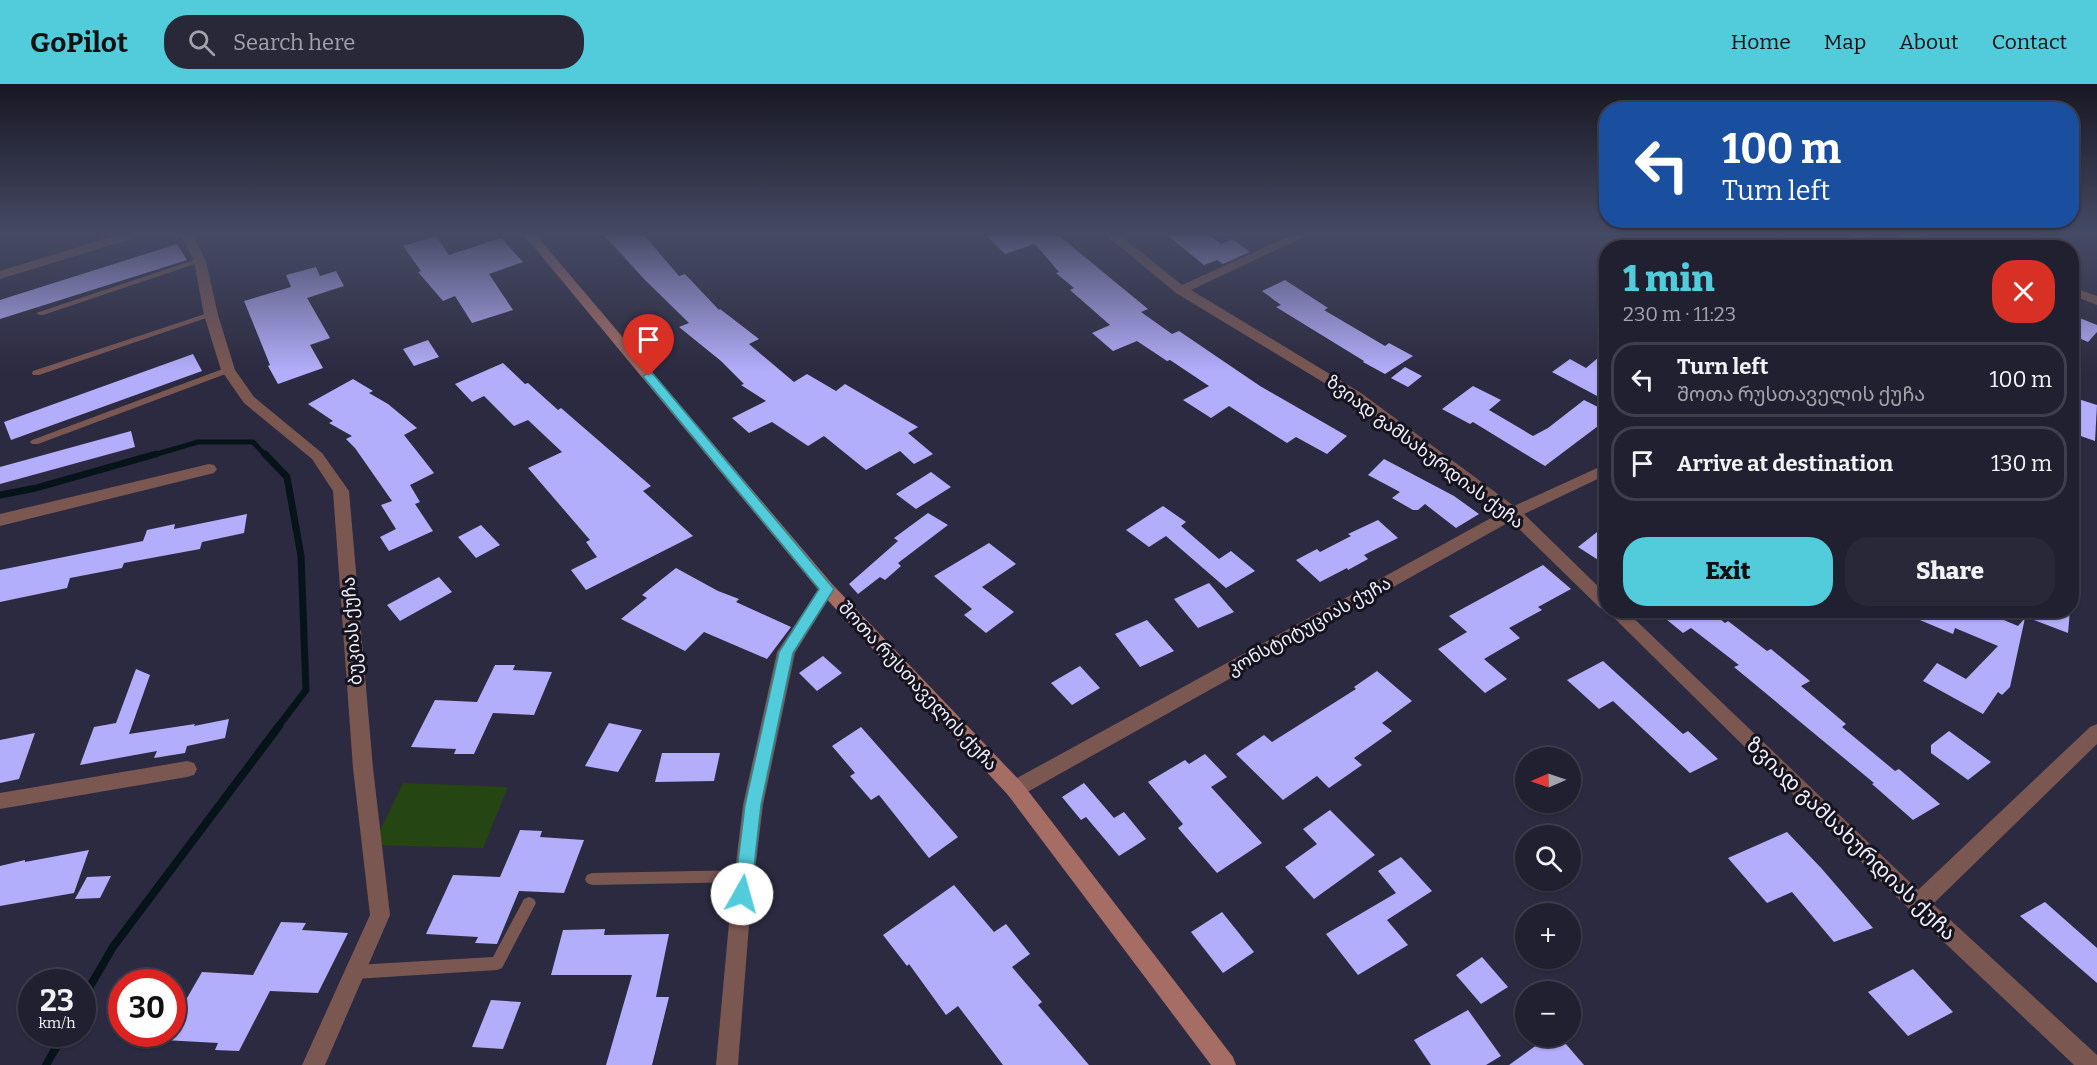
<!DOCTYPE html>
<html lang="en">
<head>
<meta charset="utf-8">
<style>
	:root { --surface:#212030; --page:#292838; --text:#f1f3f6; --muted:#a2a3ab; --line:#3e3e4c; --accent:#52cbda }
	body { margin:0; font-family:Bitter,"Noto Sans Georgian",serif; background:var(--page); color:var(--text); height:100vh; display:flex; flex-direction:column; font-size:22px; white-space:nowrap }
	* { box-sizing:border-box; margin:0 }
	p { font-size:20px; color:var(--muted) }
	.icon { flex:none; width:33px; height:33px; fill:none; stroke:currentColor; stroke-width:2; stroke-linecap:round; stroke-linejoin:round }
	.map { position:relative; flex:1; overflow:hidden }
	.sheet { position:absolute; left:1599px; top:156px; width:480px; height:378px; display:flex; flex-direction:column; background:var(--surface); border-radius:24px; box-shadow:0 2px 4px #0004,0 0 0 2px var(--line) }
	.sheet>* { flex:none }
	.top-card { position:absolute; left:1599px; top:18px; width:480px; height:126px; border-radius:24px; box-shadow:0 2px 4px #0004,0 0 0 2px var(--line); background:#1a4fa0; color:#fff; overflow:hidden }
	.needle { width:39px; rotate:268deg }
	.tools { position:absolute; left:1515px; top:663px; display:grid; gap:12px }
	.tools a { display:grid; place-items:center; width:66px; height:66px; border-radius:50%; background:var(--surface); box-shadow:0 2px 4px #0004,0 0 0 2px var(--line); font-size:30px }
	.speed { position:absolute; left:18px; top:885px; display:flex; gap:12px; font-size:30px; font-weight:700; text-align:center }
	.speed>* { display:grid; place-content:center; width:78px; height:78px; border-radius:50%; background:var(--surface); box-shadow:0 2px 4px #0004,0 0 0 2px var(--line); line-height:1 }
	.speed small { font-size:15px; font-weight:400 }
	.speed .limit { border:9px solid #d22; background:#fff; color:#111 }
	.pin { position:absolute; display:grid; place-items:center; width:51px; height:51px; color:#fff; margin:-62px -26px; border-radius:50% 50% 50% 0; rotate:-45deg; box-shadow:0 0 6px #0007 }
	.pin .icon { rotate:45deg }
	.me { position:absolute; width:66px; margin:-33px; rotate:7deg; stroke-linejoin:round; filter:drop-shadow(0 0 4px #0008) }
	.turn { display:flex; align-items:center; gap:21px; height:126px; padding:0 24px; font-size:27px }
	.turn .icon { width:78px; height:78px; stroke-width:2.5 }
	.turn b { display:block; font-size:42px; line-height:51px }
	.round { display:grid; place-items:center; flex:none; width:63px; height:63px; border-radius:24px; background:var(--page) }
	.headline { display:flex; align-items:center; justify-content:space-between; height:102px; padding:0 24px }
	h1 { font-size:36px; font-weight:800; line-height:45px; color:var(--accent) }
	.action { display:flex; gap:12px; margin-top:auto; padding:12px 24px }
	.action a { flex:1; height:69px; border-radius:24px; background:var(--accent); color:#111; font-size:24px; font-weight:800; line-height:69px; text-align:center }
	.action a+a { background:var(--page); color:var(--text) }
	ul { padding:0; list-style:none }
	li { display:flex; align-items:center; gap:18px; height:75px; margin:0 12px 9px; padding:0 12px; border:3px solid var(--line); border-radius:24px }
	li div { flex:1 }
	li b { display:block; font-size:22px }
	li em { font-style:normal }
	header { display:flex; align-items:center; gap:36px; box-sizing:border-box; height:84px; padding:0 30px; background:var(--accent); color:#111 }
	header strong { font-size:28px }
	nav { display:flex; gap:33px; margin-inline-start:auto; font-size:21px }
	.search { width:420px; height:54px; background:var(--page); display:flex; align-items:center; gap:15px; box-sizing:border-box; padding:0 21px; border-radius:24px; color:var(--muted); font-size:22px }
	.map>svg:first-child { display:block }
</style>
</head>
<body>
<header>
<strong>GoPilot</strong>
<div class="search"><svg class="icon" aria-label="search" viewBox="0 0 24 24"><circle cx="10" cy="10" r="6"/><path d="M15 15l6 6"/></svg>Search here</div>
<nav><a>Home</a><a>Map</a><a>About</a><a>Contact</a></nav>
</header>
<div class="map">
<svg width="2097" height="981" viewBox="0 0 2097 981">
	<rect width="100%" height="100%" fill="#2c2a40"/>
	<path fill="#254513" d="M403 699 508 703 483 764 373 761Z"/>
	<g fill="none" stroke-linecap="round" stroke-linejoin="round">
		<path stroke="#061419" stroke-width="5" d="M150 372 198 358H253L266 372"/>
		<g stroke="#061419" stroke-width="7">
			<path d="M265 370 287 393 301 472 306 606 277 644"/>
			<path d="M0 411 36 404 156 370"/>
		</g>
		<g stroke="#061419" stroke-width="8">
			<path d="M82 916 113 863 279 642"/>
			<path d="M46 981 64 950"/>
		</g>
	</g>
	<g fill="#b3aefb">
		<path d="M604 151H644L679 192 685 190 719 226 720 225 759 255 749 260 794 298 807 290 836 307 845 300 918 343 908 349 933 370 914 380 900 367 866 386 824 352 808 362 772 338 749 349 732 334 766 317 741 301 744 300 721 277 679 243 689 239 643 194Z"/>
		<path d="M986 151H1058L1148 225 1141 228 1172 250 1179 247 1260 302 1347 352 1327 370 1296 353 1287 359 1229 322 1211 334 1183 316 1209 302 1170 276 1167 277 1137 257 1113 267 1092 249 1110 241 1070 206 1074 204 1056 189 1059 188 1035 160 1005 170Z"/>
		<path d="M1167 151H1209L1221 160 1232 155 1250 168 1223 180 1217 176 1204 181Z"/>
		<path d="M436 152 449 171 501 154 523 178 489 190 513 226 472 239 455 212 443 217 418 188 421 187 403 162Z"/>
		<path d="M177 160 187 176 0 235V216Z"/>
		<path d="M316 183 320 192 336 187 344 202 307 214 330 254 310 261 323 284 278 300 268 282 270 281 244 217 291 203 286 191Z"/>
		<path d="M1285 196 1328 224 1324 226 1385 262 1389 259 1413 272 1385 290 1363 278 1364 277 1276 223 1281 221 1262 207Z"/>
		<path d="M2072 231 2097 241V248L2088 258 2072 251Z"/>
		<path d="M428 256 439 273 414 282 403 265Z"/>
		<path d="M1606 267V307L1599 313 1552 288 1570 275 1586 284Z"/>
		<path d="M193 270 202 287 11 356 4 338Z"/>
		<path d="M503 279 525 300 528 299 558 326 561 324 651 402 643 407 693 452 586 506 571 486 597 473 586 458 590 456 528 384 562 368 528 336 514 342 484 312 472 318 455 300Z"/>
		<path d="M1405 283 1422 292 1408 303 1391 294Z"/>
		<path d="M353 295 373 307 369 309 388 320 417 344 404 351 434 389 410 401 420 418 415 420 433 447 389 467 380 453 396 445 381 421 392 417 355 364 346 355 352 352 329 339 333 337 308 320Z"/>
		<path d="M1473 302 1501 316 1489 326 1533 352 1548 344 1584 316 1606 327V336L1545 382 1473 338 1470 340 1442 325Z"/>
		<path d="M2072 313 2097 321 2095 357 2072 349Z"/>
		<path d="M131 347 135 363 0 400V383Z"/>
		<path d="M1384 375 1454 412 1479 430 1456 444 1425 420 1418 426H1413L1392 414 1400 408 1368 391Z"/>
		<path d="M931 388 951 403 916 425 896 410Z"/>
		<path d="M1163 422 1186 438 1181 442 1219 475 1231 467 1255 487 1226 504 1166 452 1149 463 1126 446Z"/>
		<path d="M928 429 948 441 898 479 901 482 885 496 880 493 858 510 849 500 898 457 894 454Z"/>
		<path d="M247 430 244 449 202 458 200 465 124 479 122 484 70 494 67 504 0 518V486L143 457 147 446 175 440 174 445Z"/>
		<path d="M1378 436 1398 454 1364 471 1368 475 1348 486 1347 484 1320 498 1296 476 1317 465 1320 468 1351 452 1348 450Z"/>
		<path d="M481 441 500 461 476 474 458 453Z"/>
		<path d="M1606 441V481L1578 463Z"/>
		<path d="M989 459 1016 480 982 503 1014 528 986 549 964 531 972 525 934 492Z"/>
		<path d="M1543 481 1571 505 1538 523 1542 526 1509 544 1520 554 1484 575 1507 595 1485 609 1438 565 1467 548 1449 532Z"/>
		<path d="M676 484 718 507 739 515 736 518 791 543 767 575 704 548 685 567 621 535 647 514 642 511Z"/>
		<path d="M439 493 452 508 400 537 387 521Z"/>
		<path d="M1209 499 1234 528 1198 544 1174 515Z"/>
		<path d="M1655 526H1720L1714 530 1725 539 1728 537 1767 567 1771 565 1810 597 1801 602 1846 640 1842 643 1895 687 1899 685 1940 720 1913 736 1872 700 1874 699 1734 583 1739 581 1691 544 1683 549Z"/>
		<path d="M1896 526H1980L2018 542 2025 534 2010 603 2002 611 1998 608 1983 630 1923 597 1937 579 1966 595 1998 562 1955 544 1953 550Z"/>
		<path d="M2013 526H2070L2068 549 2013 528Z"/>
		<path d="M1147 536 1174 567 1140 583 1115 550Z"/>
		<path d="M823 572 842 589 817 607 799 589Z"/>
		<path d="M1603 577 1683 650 1688 647 1718 675 1690 689 1613 617 1599 625 1567 596Z"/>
		<path d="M495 581H515L513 586 552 588 534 631 493 629 474 670H454L456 665 411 663 435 616 477 618Z"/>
		<path d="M1080 582 1100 604 1072 621 1051 599Z"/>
		<path d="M136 585 150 591 129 650 195 640 194 642 229 635 225 654 187 662 185 669 154 674 157 667 80 681 94 643 116 639Z"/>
		<path d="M1377 587 1412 617 1382 639 1392 647 1354 674 1362 681 1329 704 1317 692 1283 716 1236 670 1264 651 1272 658 1356 605 1354 603Z"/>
		<path d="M609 639 642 646 618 688 585 682Z"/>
		<path d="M861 643 958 753 929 774 879 711 871 716 850 692 855 689 832 662Z"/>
		<path d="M1949 647 1991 678 1968 696 1931 669V661Z"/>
		<path d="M35 649 19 695 0 699V656Z"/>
		<path d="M662 669H720L714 697 655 698Z"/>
		<path d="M1205 670 1227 693 1211 703 1262 759 1217 789 1178 744 1183 740 1148 698 1185 676 1189 680Z"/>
		<path d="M1084 699 1114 734 1124 728 1146 755 1119 772 1086 733 1081 736 1062 713Z"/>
		<path d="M1330 726 1375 771 1314 815 1285 783 1317 760 1303 745Z"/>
		<path d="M520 746 542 747 540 753 584 756 564 809 519 807 497 860 475 859 478 853 426 850 453 791 500 793Z"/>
		<path d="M1787 748 1822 785 1873 844 1834 858 1792 808 1767 819 1728 774Z"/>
		<path d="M89 766 74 809 0 822V782L25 776V778Z"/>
		<path d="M1401 773 1432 807 1387 836 1408 861 1358 891 1326 850 1396 809 1378 787Z"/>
		<path d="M111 792 100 814 75 815 87 793Z"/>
		<path d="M954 801 994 848 1006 840 1030 870 1012 883 1042 918 1038 921 1089 981H1003L958 922 946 931 909 880 907 882 883 851Z"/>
		<path d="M2045 818 2097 864V899L2020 832Z"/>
		<path d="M1222 828 1254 868 1223 889 1191 848Z"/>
		<path d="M281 838 306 839 302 846 348 849 318 909 270 907 239 967 215 966 218 959 164 956 167 950H172V940L202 888 253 891Z"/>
		<path d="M605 845 604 851 669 850 656 913H669L652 981H606L632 891H551L563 846Z"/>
		<path d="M1482 873 1508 903 1481 920 1456 891Z"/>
		<path d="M1913 885 1953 928 1908 952 1868 908Z"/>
		<path d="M491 916 521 918 503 965 472 963Z"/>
		<path d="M1468 926 1501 972 1486 981H1431L1414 956Z"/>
		<path d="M1549 952H1559L1584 981H1509Z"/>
	</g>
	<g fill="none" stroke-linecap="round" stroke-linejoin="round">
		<g fill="#7b5751" fill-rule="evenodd">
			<path d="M197 175H200L204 177 43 231H40L36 229Z"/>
			<path d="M208 229H211L215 231 39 291H33L32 289 33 287Z"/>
			<path d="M228 283 231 284V288L38 360H32L30 358 32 356Z"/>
			<path d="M745 786 750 788 752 792 750 796 745 798 592 801 587 799 585 795 587 791 592 789Z"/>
			<path d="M529 813 534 815 536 819 502 884 497 886 355 895 350 893 348 888 350 883 355 881 493 873 524 815Z"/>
		</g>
		<g fill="#7b5751" fill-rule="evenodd">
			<path d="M181 151H193L206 177 218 231 235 286 254 313 322 369 349 407 373 684 390 831 325 981H302L370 831 353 684 333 407 312 375 244 319 221 286 204 231 194 177Z"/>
			<path d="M1106 151H1120L1182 201 1292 151H1308L1191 206 1361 309 1514 422 1606 380V391L1524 430 1606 510V526H1625L1918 806 2090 643 2097 640V660L1933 820 2097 971V981H2074L1911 827 1606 526 1600 524 1511 437 1022 711 1015 713 1008 711 1005 705 1008 699 1502 428 1351 315 1176 209Z"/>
			<path d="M1853 151H1866L1854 164H1841Z"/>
			<path d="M1897 151H1917L1958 164H1936L1899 154Z"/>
			<path d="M2072 203 2097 212V221L2072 211Z"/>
			<path d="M209 380 214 381 217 385 214 389 0 442V430Z"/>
			<path d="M827 499 833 501 835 505 795 569 763 721 750 828 738 981H716L730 828 743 721 777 568 821 501Z"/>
			<path d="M187 677 194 679 197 685 194 691 187 693 0 725V709Z"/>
		</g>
		<path fill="#7b5751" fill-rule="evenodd" d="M117 151H136L134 154 0 195V187Z"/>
		<path fill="#a56d64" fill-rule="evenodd" d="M524 151H536L833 501 1022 699 1233 973 1236 981H1211L1008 711 821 509Z"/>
	</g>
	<linearGradient id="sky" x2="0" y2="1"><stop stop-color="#181723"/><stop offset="0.52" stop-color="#454a64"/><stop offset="1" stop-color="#454a64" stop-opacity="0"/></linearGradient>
	<rect width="2097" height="288" fill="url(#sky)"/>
	<path fill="#52cbda" stroke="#35848e" stroke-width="1.5" d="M649 289 653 290 834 505 793 569 761 721 751 810 749 815 742 818 736 815 734 810 745 721 779 568 819 505 645 295 643 292Z"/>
	<g text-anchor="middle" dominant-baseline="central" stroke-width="6" stroke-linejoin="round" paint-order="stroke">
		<g font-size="18" fill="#eeedfc" stroke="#15141e">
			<text transform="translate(1425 368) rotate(37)">ზვიად გამსახურდიას ქუჩა</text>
			<text transform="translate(1309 542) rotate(-29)">კონსტიტუციას ქუჩა</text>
			<text transform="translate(352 547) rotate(-94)">ბუკიას ქუჩა</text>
			<text transform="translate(918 602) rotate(47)">შოთა რუსთაველის ქუჩა</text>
		</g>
		<g font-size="21" fill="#eeedfc" stroke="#15141e">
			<text transform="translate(1851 755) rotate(44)">ზვიად გამსახურდიას ქუჩა</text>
		</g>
	</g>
</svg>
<div class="tools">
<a><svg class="needle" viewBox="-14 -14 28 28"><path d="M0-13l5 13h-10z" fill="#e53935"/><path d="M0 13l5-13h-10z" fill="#a2a3ab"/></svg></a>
<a><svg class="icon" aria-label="search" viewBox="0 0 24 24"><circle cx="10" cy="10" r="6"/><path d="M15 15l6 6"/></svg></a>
<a>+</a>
<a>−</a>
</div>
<div class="speed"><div>23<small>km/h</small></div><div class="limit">30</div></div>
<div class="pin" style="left:649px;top:292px;background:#d93025"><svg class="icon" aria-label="arrive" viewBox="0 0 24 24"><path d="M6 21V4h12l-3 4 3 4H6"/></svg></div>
<svg class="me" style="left:742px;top:810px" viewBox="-20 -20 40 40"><circle r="19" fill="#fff"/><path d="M0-13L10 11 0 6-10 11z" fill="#52cbda"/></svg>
<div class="top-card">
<div class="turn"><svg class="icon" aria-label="left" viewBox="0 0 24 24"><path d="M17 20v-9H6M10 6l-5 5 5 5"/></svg><div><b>100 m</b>Turn left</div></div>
</div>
<section class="sheet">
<div class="headline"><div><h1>1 min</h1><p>230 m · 11:23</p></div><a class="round" style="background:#d93025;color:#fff"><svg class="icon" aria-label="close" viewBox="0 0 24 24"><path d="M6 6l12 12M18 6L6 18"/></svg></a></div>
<ul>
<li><svg class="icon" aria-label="left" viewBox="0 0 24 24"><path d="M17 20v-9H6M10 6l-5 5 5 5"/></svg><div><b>Turn left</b><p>შოთა რუსთაველის ქუჩა</p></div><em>100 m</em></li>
<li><svg class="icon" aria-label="arrive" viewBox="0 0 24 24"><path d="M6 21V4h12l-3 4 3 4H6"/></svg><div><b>Arrive at destination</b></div><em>130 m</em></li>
</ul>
<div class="action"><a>Exit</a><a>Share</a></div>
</section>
</div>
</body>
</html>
